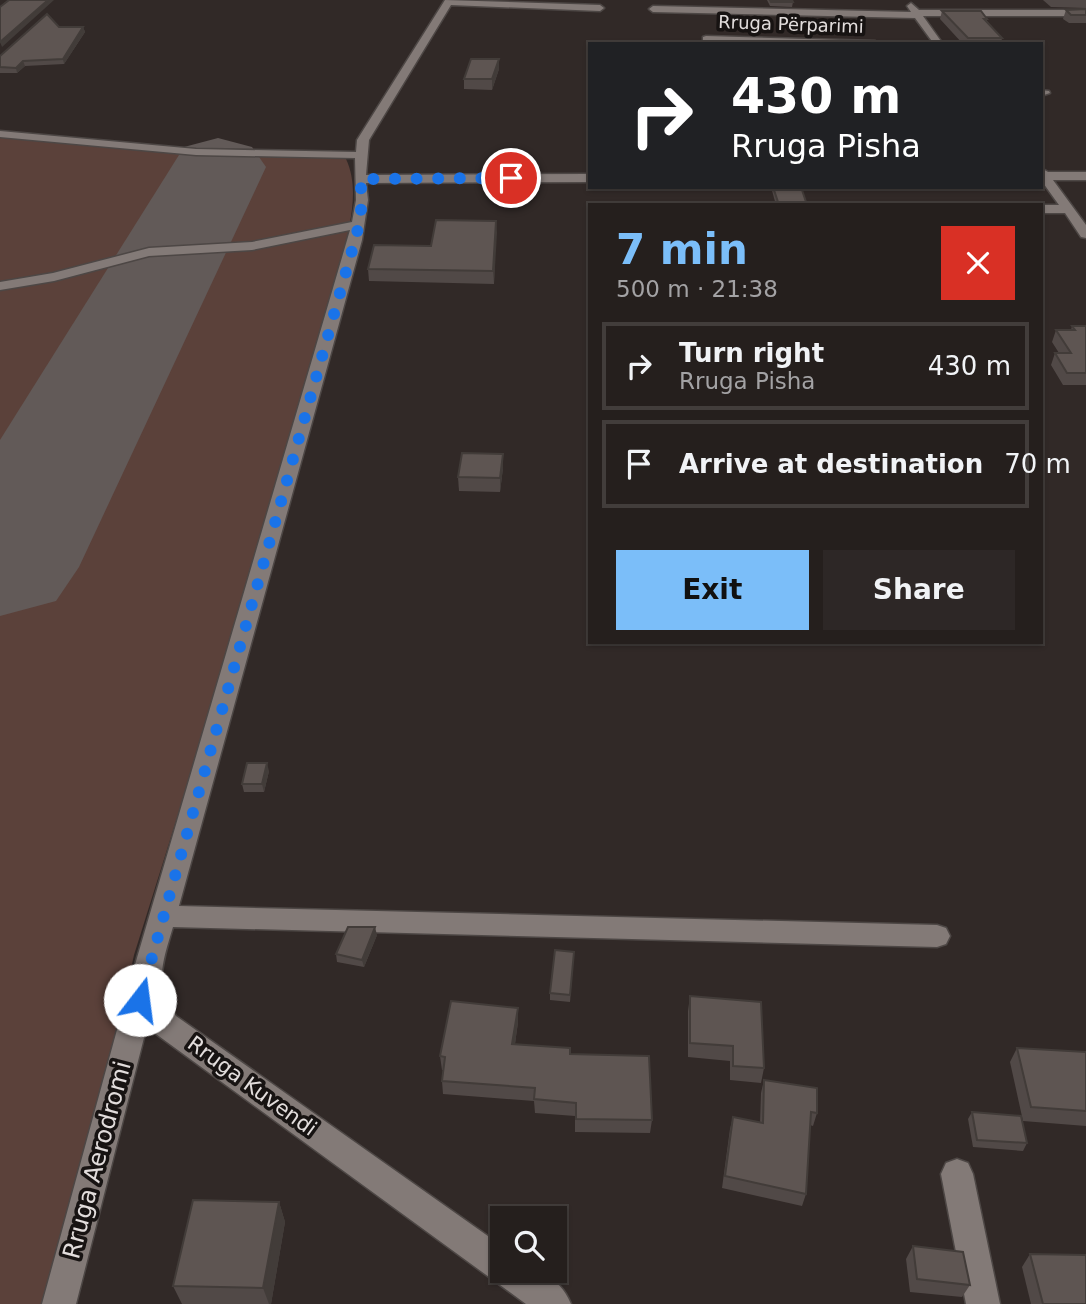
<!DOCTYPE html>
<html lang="en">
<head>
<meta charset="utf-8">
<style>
	:root { --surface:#251f1d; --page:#2d2726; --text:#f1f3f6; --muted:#a3a2a4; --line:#423d3b; --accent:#7bbef9 }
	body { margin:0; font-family:"DejaVu Sans",sans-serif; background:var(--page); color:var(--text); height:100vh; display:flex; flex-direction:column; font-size:26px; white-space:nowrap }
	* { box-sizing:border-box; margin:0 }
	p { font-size:23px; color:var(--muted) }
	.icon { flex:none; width:38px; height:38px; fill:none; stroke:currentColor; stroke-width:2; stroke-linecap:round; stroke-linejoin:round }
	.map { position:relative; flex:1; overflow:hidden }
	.sheet { position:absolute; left:588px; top:203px; width:455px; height:441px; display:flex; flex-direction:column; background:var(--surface); border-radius:0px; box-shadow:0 2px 5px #0004,0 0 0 2px var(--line) }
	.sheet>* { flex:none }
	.hud { position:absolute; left:588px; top:42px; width:455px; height:147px; border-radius:0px; box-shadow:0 2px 5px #0004,0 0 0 2px var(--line); background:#202124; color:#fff; overflow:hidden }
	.buttons { position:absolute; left:490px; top:1206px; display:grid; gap:14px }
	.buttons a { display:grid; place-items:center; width:77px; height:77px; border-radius:0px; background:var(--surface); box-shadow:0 2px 5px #0004,0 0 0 2px var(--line); font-size:35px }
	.pin { position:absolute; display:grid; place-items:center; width:60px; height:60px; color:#fff; margin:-30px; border:4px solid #fff; border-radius:50%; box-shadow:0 2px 7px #0007 }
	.me { position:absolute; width:77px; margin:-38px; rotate:15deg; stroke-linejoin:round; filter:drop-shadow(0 0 5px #0008) }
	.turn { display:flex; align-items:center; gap:24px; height:147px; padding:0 28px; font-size:32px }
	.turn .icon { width:91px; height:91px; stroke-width:2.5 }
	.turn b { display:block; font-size:49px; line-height:60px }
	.round { display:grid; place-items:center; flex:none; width:74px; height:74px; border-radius:0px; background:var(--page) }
	.headline { display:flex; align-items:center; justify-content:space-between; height:119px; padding:0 28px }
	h1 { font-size:42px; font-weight:600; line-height:52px; color:var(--accent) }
	.button { display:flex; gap:14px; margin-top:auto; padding:14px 28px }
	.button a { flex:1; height:80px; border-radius:0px; background:var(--accent); color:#111; font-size:28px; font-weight:600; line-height:80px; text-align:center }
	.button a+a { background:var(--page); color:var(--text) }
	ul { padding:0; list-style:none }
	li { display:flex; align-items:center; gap:21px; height:88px; margin:0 14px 10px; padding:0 14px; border:4px solid var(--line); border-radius:0px }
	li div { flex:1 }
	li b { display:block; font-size:26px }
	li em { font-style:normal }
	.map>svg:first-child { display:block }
</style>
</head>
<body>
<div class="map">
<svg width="1086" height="1304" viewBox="0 0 1086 1304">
	<rect width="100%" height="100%" fill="#312927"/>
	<path fill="#5b413a" d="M0 135 114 147 346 159C361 191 348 229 342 263L212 706 134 955 120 1019 42 1304H0Z"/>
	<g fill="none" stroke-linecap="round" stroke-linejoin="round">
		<path fill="#625a58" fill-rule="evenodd" d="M218 138 252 147 266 167 79 567 56 601 0 616V440L184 147Z"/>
		<defs>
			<g id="minor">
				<path d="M445 0 600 5 604 8 600 11 451 5 369 140 366 175 590 174V182L366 183 368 200 362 240 179 906 937 925 946 928 950 936 946 944 937 947 173 927C163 961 153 984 176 1016L502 1246V1270C532 1270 558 1272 571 1304H526L156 1034 148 1022 76 1304H42L132 975 350 230 252 250 149 256 54 281 0 290V282L53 273 149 248 252 242 352 222 356 200 355 158 196 155 0 137V131L196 149 356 152 357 140Z"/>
				<path d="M911 3 919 10H1086V16H923L943 44H934L915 18 653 12 649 9 653 6 911 12 907 6Z"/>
				<path d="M706 36 875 41 879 44 703 41V37Z"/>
				<path d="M1041 90 1049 91 1050 93 1041 96Z"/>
				<path d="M1041 168 1048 172H1086V180H1053L1086 225V238L1081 237 1065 213H1041V205H1059L1041 180Z"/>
				<path d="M957 1159 968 1163 973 1174 1000 1304H966L941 1174 946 1163Z"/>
			</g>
		</defs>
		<use href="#minor" stroke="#4d4745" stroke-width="3"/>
		<use href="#minor" fill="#837a77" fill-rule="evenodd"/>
	</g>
	<g fill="#514947">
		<path d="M767 0H792L793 2 792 7 770 6Z"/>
		<path d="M1043 0H1086V8L1051 7Z"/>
		<path d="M1086 9V23H1069L1063 19 1066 10Z"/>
		<path d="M942 11 987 19V21L1002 38 1001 44H963L940 19Z"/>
		<path d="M59 27H83L85 32 64 64 25 66 17 73H0V56Z"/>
		<path d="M499 69 492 90 464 89V79Z"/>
		<path d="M771 187H801L807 205H776Z"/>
		<path d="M496 221 494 284 369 281 368 269Z"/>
		<path d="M1072 326H1086V385H1063L1051 365 1055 353H1059L1052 342 1056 330H1071Z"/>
		<path d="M503 468 500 492 459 491 458 477Z"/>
		<path d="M269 771 264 792H244L242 784Z"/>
		<path d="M377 935 364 967 337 962 336 954Z"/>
		<path d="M574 952 570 1002 550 1000V993Z"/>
		<path d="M690 996 764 1068 761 1083 730 1080V1061L688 1057V1011Z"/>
		<path d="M518 1022 515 1044 570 1054 652 1120 650 1133 575 1132V1116L535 1113 534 1101 443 1094 442 1081 443 1070H442L440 1056Z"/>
		<path d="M1017 1048 1086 1052V1126L1023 1121 1010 1062Z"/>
		<path d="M764 1080 817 1113 813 1126 810 1125 806 1194 802 1206 722 1188 730 1129 733 1117 760 1123 761 1093Z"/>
		<path d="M972 1112 1027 1143 1023 1151 973 1147 968 1119Z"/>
		<path d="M279 1202 285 1222 271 1304H182L173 1286Z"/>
		<path d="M913 1246 970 1285 962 1297 910 1292 906 1259Z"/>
		<path d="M1030 1254 1086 1304H1031L1022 1267Z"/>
	</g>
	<g fill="#423c39">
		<path d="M48 0H54L2 47 0 42Z"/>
		<path d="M83 27 85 32 64 64 63 59Z"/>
		<path d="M499 59V69L492 90V79Z"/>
		<path d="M23 61 25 66 17 73 16 68Z"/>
		<path d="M496 221 497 233 494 284 493 271Z"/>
		<path d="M503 454V468L500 492V478Z"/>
		<path d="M267 763 269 771 264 792 262 784Z"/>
		<path d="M375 927 377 935 364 967 362 960Z"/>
		<path d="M518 1008V1022L513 1058 512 1044Z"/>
		<path d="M279 1202 285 1222 271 1304H269L263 1288Z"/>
	</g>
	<g fill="#5e5552" stroke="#423c39" stroke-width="2">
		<path d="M9 0H48L0 42V7Z"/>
		<path d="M770 0H792L793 2H771Z"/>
		<path d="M1086 9V15H1071L1066 10Z"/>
		<path d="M942 11H981L987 19H984L1002 38H968Z"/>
		<path d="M47 14 59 27H83L63 59 23 61 16 68 0 67V56Z"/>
		<path d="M471 59H499L492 79H464Z"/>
		<path d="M773 187H801L807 205H779Z"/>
		<path d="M436 220 496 221 493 271 368 269 374 245 431 246Z"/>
		<path d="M1072 326H1086V373H1067L1055 353H1071L1056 330H1075Z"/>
		<path d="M462 453 503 454 500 478 458 477Z"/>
		<path d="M247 763H267L262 784H242Z"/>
		<path d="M348 927H375L362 960 336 954Z"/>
		<path d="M555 950 574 952 570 995 550 993Z"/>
		<path d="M690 996 761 1002 764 1068 733 1066V1046L690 1043Z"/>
		<path d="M451 1001 518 1008 512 1044 570 1048V1054L649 1056 652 1120 576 1119V1103L534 1099 535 1088 442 1081 445 1057 440 1056Z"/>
		<path d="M1017 1048 1086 1052V1111L1031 1107Z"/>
		<path d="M764 1080 817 1088V1113L811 1112 806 1194 725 1176 733 1117 763 1123Z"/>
		<path d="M972 1112 1021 1116 1027 1143 977 1140Z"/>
		<path d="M193 1200 279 1202 263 1288 173 1286Z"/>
		<path d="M913 1246 963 1252 970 1285 917 1279Z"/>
		<path d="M1030 1254 1086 1255V1304H1043Z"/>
	</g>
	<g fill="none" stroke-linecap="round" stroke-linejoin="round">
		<path stroke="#1a73e8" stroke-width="12" stroke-dasharray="0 21.6" d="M140 1000 355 240 361 217V179L511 178"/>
	</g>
	<g text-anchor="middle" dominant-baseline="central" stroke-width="7" stroke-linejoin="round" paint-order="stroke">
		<g font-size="18" fill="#e2dddc" stroke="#171312">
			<text transform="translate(791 24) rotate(2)">Rruga Përparimi</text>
		</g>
		<g font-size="21" fill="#e2dddc" stroke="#171312">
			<text transform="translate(252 1086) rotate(36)">Rruga Kuvendi</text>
		</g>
		<g font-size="24" fill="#e2dddc" stroke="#171312">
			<text transform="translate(97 1160) rotate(-75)">Rruga Aerodromi</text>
		</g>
	</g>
</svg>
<div class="buttons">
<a><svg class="icon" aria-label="search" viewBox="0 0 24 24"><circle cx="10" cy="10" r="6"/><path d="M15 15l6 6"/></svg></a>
</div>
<div class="pin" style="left:511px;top:178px;background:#d93025"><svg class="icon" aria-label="arrive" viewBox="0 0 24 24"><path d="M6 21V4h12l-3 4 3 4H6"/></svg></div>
<svg class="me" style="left:140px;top:1000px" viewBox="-20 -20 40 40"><circle r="19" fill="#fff"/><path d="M0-13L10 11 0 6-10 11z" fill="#1a73e8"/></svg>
<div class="hud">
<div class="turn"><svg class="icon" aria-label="right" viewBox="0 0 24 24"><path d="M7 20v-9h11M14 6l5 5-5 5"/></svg><div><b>430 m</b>Rruga Pisha</div></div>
</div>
<section class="sheet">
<div class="headline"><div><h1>7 min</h1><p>500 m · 21:38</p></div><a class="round" style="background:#d93025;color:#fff"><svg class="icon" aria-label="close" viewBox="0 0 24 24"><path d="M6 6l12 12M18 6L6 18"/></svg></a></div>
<ul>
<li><svg class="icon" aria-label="right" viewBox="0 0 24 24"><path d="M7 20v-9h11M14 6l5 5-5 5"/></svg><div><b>Turn right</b><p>Rruga Pisha</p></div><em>430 m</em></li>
<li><svg class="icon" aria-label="arrive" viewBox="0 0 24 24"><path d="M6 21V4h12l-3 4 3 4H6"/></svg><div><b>Arrive at destination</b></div><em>70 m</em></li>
</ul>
<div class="button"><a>Exit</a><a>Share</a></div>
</section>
</div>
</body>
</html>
